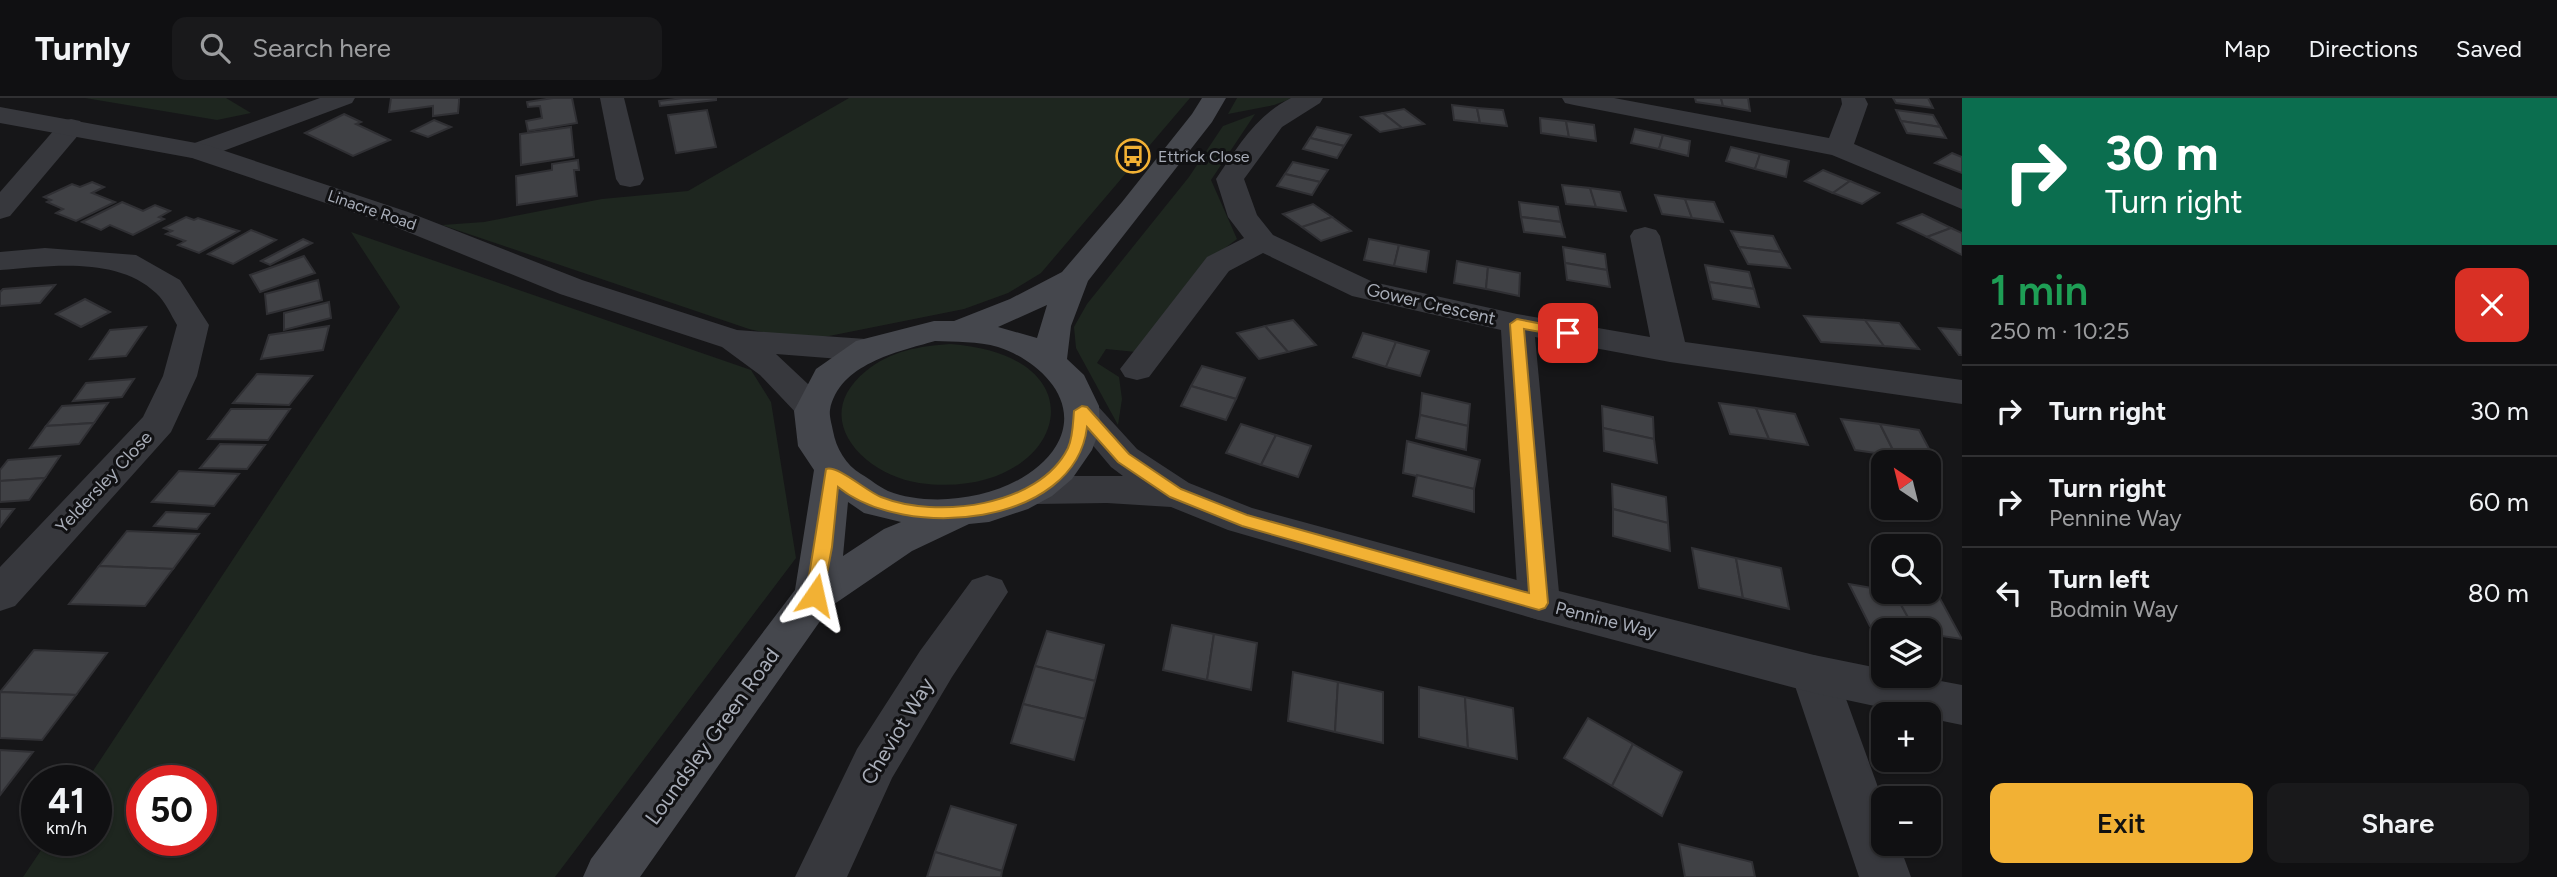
<!DOCTYPE html>
<html lang="en">
<head>
<meta charset="utf-8">
<style>
	:root { --surface:#101012; --page:#19191b; --text:#f1f3f6; --muted:#9c9d9f; --line:#303032; --accent:#f2b134 }
	body { margin:0; font-family:Figtree,sans-serif; background:var(--page); color:var(--text); height:100vh; display:flex; flex-direction:column; font-size:26px; white-space:nowrap }
	* { box-sizing:border-box; margin:0 }
	p { font-size:23px; color:var(--muted) }
	.icon { flex:none; width:38px; height:38px; fill:none; stroke:currentColor; stroke-width:2; stroke-linecap:round; stroke-linejoin:round }
	.map { position:relative; flex:1; overflow:hidden }
	.panel { display:flex; flex-direction:column; background:var(--surface); width:595px }
	.panel>* { flex:none }
	.hud { background:#0b6e4f; color:#fff; overflow:hidden }
	.needle { width:46px; rotate:325deg }
	.buttons { position:absolute; left:1871px; top:352px; display:grid; gap:14px }
	.buttons a { display:grid; place-items:center; width:70px; height:70px; border-radius:14px; background:var(--surface); box-shadow:0 2px 5px #0004,0 0 0 2px var(--line); font-size:35px }
	.speed { position:absolute; left:21px; top:667px; display:flex; gap:14px; font-size:35px; font-weight:700; text-align:center }
	.speed>* { display:grid; place-content:center; width:91px; height:91px; border-radius:50%; background:var(--surface); box-shadow:0 2px 5px #0004,0 0 0 2px var(--line); line-height:1 }
	.speed small { font-size:18px; font-weight:400 }
	.speed .limit { border:10px solid #d22; background:#fff; color:#111 }
	.pin { position:absolute; display:grid; place-items:center; width:60px; height:60px; color:#fff; margin:-30px; border-radius:14px; box-shadow:0 4px 10px #0006 }
	.me { position:absolute; width:77px; margin:-38px; rotate:11deg; stroke-linejoin:round; filter:drop-shadow(0 0 5px #0008) }
	.turn { display:flex; align-items:center; gap:24px; height:147px; padding:0 28px; font-size:32px }
	.turn .icon { width:91px; height:91px; stroke-width:2.5 }
	.turn b { display:block; font-size:49px; line-height:60px }
	.round { display:grid; place-items:center; flex:none; width:74px; height:74px; border-radius:14px; background:var(--page) }
	.summary { display:flex; align-items:center; justify-content:space-between; height:119px; padding:0 28px }
	h1 { font-size:42px; font-weight:600; line-height:52px; color:#1e9e55 }
	.primary-button { display:flex; gap:14px; margin-top:auto; padding:14px 28px }
	.primary-button a { flex:1; height:80px; border-radius:14px; background:var(--accent); color:#111; font-size:28px; font-weight:600; line-height:80px; text-align:center }
	.primary-button a+a { background:var(--page); color:var(--text) }
	ul { padding:0; list-style:none }
	li { display:flex; align-items:center; gap:21px; height:91px; padding:0 28px; border-top:2px solid var(--line) }
	li div { flex:1 }
	li b { display:block; font-size:26px }
	li em { font-style:normal }
	header { display:flex; align-items:center; gap:42px; box-sizing:border-box; height:98px; padding:0 35px; background:var(--surface); border-bottom:2px solid var(--line) }
	header strong { font-size:33px }
	nav { display:flex; gap:38px; margin-inline-start:auto; font-size:24px }
	.search { width:490px; height:63px; background:var(--page); display:flex; align-items:center; gap:18px; box-sizing:border-box; padding:0 24px; border-radius:14px; color:var(--muted); font-size:26px }
	main { display:flex; flex:1; min-height:0 }
	.map>svg:first-child { display:block }
</style>
</head>
<body>
<header>
<strong>Turnly</strong>
<div class="search"><svg class="icon" aria-label="search" viewBox="0 0 24 24"><circle cx="10" cy="10" r="6"/><path d="M15 15l6 6"/></svg>Search here</div>
<nav><a>Map</a><a>Directions</a><a>Saved</a></nav>
</header>
<main>
<div class="map">
<svg width="1962" height="779" viewBox="0 0 1962 779">
	<rect width="100%" height="100%" fill="#161618"/>
	<g fill="#1e261f" fill-rule="evenodd">
		<path d="M85 0H226L251 15 217 22Z"/>
		<path d="M849 0H1190L1041 175 1008 195 964 211 829 238 787 240 749 231 442 127 484 124 602 101 688 93Z"/>
		<path d="M1237 0H1293L1274 7 1228 16Z"/>
		<path d="M1255 16 1211 82 1237 141 1201 168 1136 254 1106 251 1097 265 1119 279 1122 301 1118 327 1076 250 1074 229 1087 206 1189 79 1223 28Z"/>
		<path d="M351 134 751 272 771 304 796 460 555 779H23L48 742H96V682H87L400 209ZM201 682V742H142V682Z"/>
		<path d="M950 246C1113 258 1061 405 919 385 864 377 808 320 866 273 890 253 920 248 950 246Z"/>
	</g>
	<g fill="#404145" stroke="#303034" stroke-width="2">
		<path d="M391 0H459V4L458 15 433 18V8L389 14Z"/>
		<path d="M553 0H572L577 25 528 33 526 23 542 20 540 8 528 9 527 4Z"/>
		<path d="M683 0H716V2L660 8 659 3Z"/>
		<path d="M1695 0H1721L1723 8 1696 4Z"/>
		<path d="M1721 0H1748L1750 13 1723 8Z"/>
		<path d="M1893 0H1928L1933 10 1896 5Z"/>
		<path d="M1452 7 1477 10 1480 25 1454 22Z"/>
		<path d="M1477 10 1503 12 1507 28 1480 25Z"/>
		<path d="M1404 11 1424 26 1402 30 1383 15Z"/>
		<path d="M707 12 716 49 676 55 668 17Z"/>
		<path d="M1896 12 1933 17 1940 29 1901 23Z"/>
		<path d="M1383 15 1402 30 1380 34 1361 19Z"/>
		<path d="M344 16 361 24 356 26 390 42 353 58 305 35Z"/>
		<path d="M1540 20 1566 23 1569 39 1541 35Z"/>
		<path d="M434 22 451 29 428 39 412 33Z"/>
		<path d="M1566 23 1594 27 1596 43 1569 39Z"/>
		<path d="M1901 23 1940 29 1946 40 1907 35Z"/>
		<path d="M571 29 574 59 521 67 520 36Z"/>
		<path d="M1317 29 1351 37 1344 48 1310 40Z"/>
		<path d="M1635 31 1663 37 1659 51 1631 45Z"/>
		<path d="M1663 37 1690 43 1688 58 1659 51Z"/>
		<path d="M1310 40 1344 48 1337 60 1303 51Z"/>
		<path d="M1731 49 1760 56 1755 71 1726 63Z"/>
		<path d="M1952 55 1962 59V75L1935 65Z"/>
		<path d="M1760 56 1789 63 1786 79 1755 71Z"/>
		<path d="M578 62 579 72H574L577 98 517 107 516 78 552 72V66Z"/>
		<path d="M1293 64 1328 72 1320 84 1285 76Z"/>
		<path d="M1823 72 1850 83 1833 95 1805 83Z"/>
		<path d="M1285 76 1320 84 1312 97 1277 88Z"/>
		<path d="M1850 83 1879 95 1862 106 1833 95Z"/>
		<path d="M92 84 104 89 92 95 115 104 76 123 56 115 63 111 47 104 51 102 44 99 72 86 80 89Z"/>
		<path d="M1562 87 1590 90 1596 109 1566 106Z"/>
		<path d="M1590 90 1620 94 1626 113 1596 109Z"/>
		<path d="M1655 97 1685 101 1692 120 1662 116Z"/>
		<path d="M1685 101 1714 104 1723 124 1692 120Z"/>
		<path d="M122 104 143 113 155 107 170 113 159 119 164 121 133 137 110 127 101 132 82 124Z"/>
		<path d="M1519 104 1558 109 1561 124 1521 119Z"/>
		<path d="M1313 106 1332 119 1302 129 1283 116Z"/>
		<path d="M1922 116 1951 130 1927 139 1898 125Z"/>
		<path d="M186 119 194 122 198 120 239 133 199 155 178 147 185 143 166 136 172 133 164 130Z"/>
		<path d="M1332 119 1351 133 1321 143 1302 129Z"/>
		<path d="M1521 119 1561 124 1565 139 1524 134Z"/>
		<path d="M1951 130 1962 135V157L1927 139Z"/>
		<path d="M251 132 276 142 233 166 208 156Z"/>
		<path d="M1731 133 1773 138 1781 154 1739 149Z"/>
		<path d="M303 141 312 145 270 167 261 163Z"/>
		<path d="M1369 141 1399 147 1394 168 1364 162Z"/>
		<path d="M1399 147 1429 153 1426 174 1394 168Z"/>
		<path d="M1563 149 1605 156 1607 172 1565 165Z"/>
		<path d="M1739 149 1781 154 1790 170 1748 166Z"/>
		<path d="M304 158 315 175 260 194 250 177Z"/>
		<path d="M1457 163 1488 169 1486 191 1454 185Z"/>
		<path d="M1565 165 1607 172 1610 189 1567 182Z"/>
		<path d="M1705 167 1749 174 1754 191 1709 184Z"/>
		<path d="M1488 169 1520 175 1519 198 1486 191Z"/>
		<path d="M318 182 322 202 267 216 265 196Z"/>
		<path d="M1709 184 1754 191 1759 209 1713 201Z"/>
		<path d="M55 187 40 205 0 208V194L3 191Z"/>
		<path d="M85 201 110 214 81 229 56 216Z"/>
		<path d="M329 204 331 220 284 232V215Z"/>
		<path d="M1804 218 1865 222 1884 248 1821 244Z"/>
		<path d="M1293 222 1316 247 1288 254 1265 228Z"/>
		<path d="M1865 222 1899 225 1919 251 1884 248Z"/>
		<path d="M329 228 323 252 261 261 269 237Z"/>
		<path d="M1265 228 1288 254 1259 261 1237 235Z"/>
		<path d="M146 229 126 258 90 261 110 232Z"/>
		<path d="M1939 230 1962 232V257H1959Z"/>
		<path d="M1363 235 1396 244 1386 269 1353 259Z"/>
		<path d="M1396 244 1429 253 1420 278 1386 269Z"/>
		<path d="M1202 268 1245 280 1236 301 1191 288Z"/>
		<path d="M257 276 312 278 289 307 233 305Z"/>
		<path d="M134 281 122 299 73 303 86 285Z"/>
		<path d="M1191 288 1236 301 1226 322 1181 308Z"/>
		<path d="M1422 295 1470 306 1468 328 1420 317Z"/>
		<path d="M108 305 94 325 46 328 62 308Z"/>
		<path d="M1719 305 1756 310 1769 341 1730 336Z"/>
		<path d="M1602 308 1653 319 1654 341 1603 330Z"/>
		<path d="M1756 310 1795 316 1808 347 1769 341Z"/>
		<path d="M231 311H290L268 342 208 341Z"/>
		<path d="M1420 317 1468 328 1466 352 1416 340Z"/>
		<path d="M1841 321 1880 326 1896 358 1855 352Z"/>
		<path d="M94 325 79 346 30 350 46 328Z"/>
		<path d="M1241 326 1276 337 1261 367 1226 355Z"/>
		<path d="M1880 326 1919 332 1936 364 1896 358Z"/>
		<path d="M1603 330 1654 341 1657 365 1604 353Z"/>
		<path d="M1276 337 1311 348 1298 379 1261 367Z"/>
		<path d="M1407 343 1480 362 1474 391 1403 375Z"/>
		<path d="M220 346 265 347 247 371 200 370Z"/>
		<path d="M60 358 45 380 0 383V372L8 362Z"/>
		<path d="M179 373 239 376 214 408 152 404Z"/>
		<path d="M1417 377 1474 391V414L1413 398Z"/>
		<path d="M45 380 29 402 0 404V383Z"/>
		<path d="M1612 386 1666 399 1668 425 1613 411Z"/>
		<path d="M0 411H14L0 429Z"/>
		<path d="M1613 411 1668 425 1670 453 1613 438Z"/>
		<path d="M166 414 209 416 197 431 154 428Z"/>
		<path d="M127 433 199 436 173 471 99 468Z"/>
		<path d="M1692 450 1736 460 1743 500 1699 490Z"/>
		<path d="M1736 460 1781 470 1789 511 1743 500Z"/>
		<path d="M99 468 173 471 145 508 69 506Z"/>
		<path d="M1849 486 1894 494 1915 532 1870 528Z"/>
		<path d="M1894 494 1938 497 1962 541 1928 536V532H1915Z"/>
		<path d="M1172 527 1214 536 1207 582 1163 572Z"/>
		<path d="M1047 533 1104 547 1095 583 1035 568Z"/>
		<path d="M1214 536 1257 545 1251 592 1207 582Z"/>
		<path d="M34 552 107 555 76 597 0 594Z"/>
		<path d="M1035 568 1095 583 1085 621 1023 606Z"/>
		<path d="M1293 574 1338 584 1335 634 1288 623Z"/>
		<path d="M1338 584 1383 594V645L1335 634Z"/>
		<path d="M1419 589 1465 599 1468 650 1419 639Z"/>
		<path d="M0 594 76 597 42 642 0 640Z"/>
		<path d="M1465 599 1513 610 1517 661 1468 650Z"/>
		<path d="M1023 606 1085 621 1074 662 1011 645Z"/>
		<path d="M1588 620 1633 646 1612 688 1564 660Z"/>
		<path d="M1633 646 1682 674 1662 718 1612 688Z"/>
		<path d="M0 652 33 654 0 697Z"/>
		<path d="M951 708 1016 727 1002 773 935 754Z"/>
		<path d="M1679 746 1752 764 1755 779H1685Z"/>
		<path d="M935 754 1002 773 1001 779H927Z"/>
	</g>
	<g fill="none" stroke-linecap="round" stroke-linejoin="round">
		<g fill="#37383d" fill-rule="evenodd">
			<path d="M320 0H355L352 5 207 59 198 61 189 59 185 53 189 47Z"/>
			<path d="M600 0H624L644 81 640 87 630 89 620 87 616 81Z"/>
			<path d="M1291 0H1323L1320 5 1282 29 1244 81 1257 117 1273 137 1373 184 1517 216 1650 239 1630 138 1634 132 1645 129 1656 132 1660 138 1685 244 1962 282V306L1670 264 1535 239 1560 505 1554 517 1539 522 1524 517 1518 505 1501 232 1352 198 1263 155 1229 173 1149 279 1137 282 1125 279 1120 271 1207 159 1244 140 1228 119 1216 81C1237 50 1256 17 1291 0Z"/>
			<path d="M1562 0H1614L1829 40 1842 6 1841 0H1865L1868 6 1854 46 1962 92V111L1832 57 1574 7 1565 5Z"/>
			<path d="M71 21 80 23 84 29 80 35 10 118 0 121V94L62 23Z"/>
			<path d="M45 150 136 157 180 182 209 227 197 278 171 334 15 508 0 513V469L143 319 163 278 177 227C171 217 165 203 156 195 117 158 50 168 0 172V154Z"/>
			<path d="M987 477 1002 482 1008 494 952 579 892 680 847 779H795L857 651 920 553 972 482Z"/>
			<path d="M1814 557 1830 563 1837 576 1883 703V746H1899L1911 779H1859L1791 576 1798 563Z"/>
		</g>
		<g fill="#37383d" fill-rule="evenodd">
			<path d="M0 9 207 47 408 114 582 182 737 232 866 241 878 244 883 252 878 260 866 263 776 256 825 302 830 310 825 318 812 322 799 318 760 277 722 249 560 196 388 126 192 60 0 25Z"/>
			<path d="M1082 301 1095 305 1137 351 1189 385 1252 410 1539 488 1814 557 1883 571V578H1914L1962 587V627L1928 620V616H1912L1814 595 1539 522 1228 432 1171 409 1107 405 1035 406 1021 402 1016 392 1021 382 1035 378H1123L1111 369 1064 313 1069 305Z"/>
		</g>
		<path fill="#45474d" fill-rule="evenodd" d="M1202 0H1226L1212 24 1088 183 1071 228 1067 261 1084 277 1099 308 1100 331 1092 352 1072 381 1052 398 1028 411 989 424 969 426 912 453 830 509 640 779H583L591 761 795 492 814 372 798 348 794 313 816 271 856 243 934 223H954L1010 201 1062 174 1122 104 1192 16ZM1047 207 1037 240 998 229ZM935 243C955 244 978 243 998 249 1038 262 1083 303 1056 348 1026 397 939 413 888 393 879 389 870 381 861 376 846 367 836 350 833 333 832 327 829 318 830 312 839 266 897 254 935 243ZM848 404 864 415 901 424 884 431 843 458Z"/>
	</g>
	<path fill="#f2b134" stroke="#9d7322" stroke-width="2" d="M1517 221 1568 231 1575 235 1568 239 1524 231 1548 505 1545 510 1539 512 1242 428 1170 399 1118 364 1087 329C1075 429 904 443 838 389L832 449 823 497 821 502H808L806 497 826 371C838 367 866 393 881 399 936 421 1039 409 1068 350 1073 339 1073 324 1074 313L1082 308 1087 309 1129 356 1181 391 1247 417 1529 495 1510 226Z"/>
	<defs>
		<symbol id="bus-ring" viewBox="-11 -11 22 22"><circle r="9.5" fill="#111113" stroke="#f2b134" stroke-width="1.5"/><path d="M-5-6H5V4H4V6H2V4H-2V6H-4V4H-5ZM-3.5-4V0h7V-4ZM-3.5 1.2v1.5H-2V1.2ZM2 1.2v1.5H3.5V1.2Z" fill="#f2b134"/></symbol>
	</defs>
	<g fill-rule="evenodd">
		<use href="#bus-ring" x="1114" y="39" width="38" height="38"/>
	</g>
	<g text-anchor="middle" dominant-baseline="central" stroke-width="6" stroke-linejoin="round" paint-order="stroke">
		<g font-size="16" fill="#a8adb8" stroke="#111113" text-anchor="start">
			<text x="1158" y="58">Ettrick Close</text>
		</g>
		<g font-size="16" fill="#a8adb8" stroke="#111113">
			<text transform="translate(372 112) rotate(19)">Linacre Road</text>
		</g>
		<g font-size="18" fill="#a8adb8" stroke="#111113">
			<text transform="translate(1431 206) rotate(13)">Gower Crescent</text>
			<text transform="translate(104 384) rotate(-47)">Yeldersley Close</text>
			<text transform="translate(1606 522) rotate(14)">Pennine Way</text>
		</g>
		<g font-size="21" fill="#a8adb8" stroke="#111113">
			<text transform="translate(897 633) rotate(-59)">Cheviot Way</text>
			<text transform="translate(712 638) rotate(-54)">Loundsley Green Road</text>
		</g>
	</g>
</svg>
<div class="buttons">
<a><svg class="needle" viewBox="-14 -14 28 28"><path d="M0-13l5 13h-10z" fill="#e53935"/><path d="M0 13l5-13h-10z" fill="#9c9d9f"/></svg></a>
<a><svg class="icon" aria-label="search" viewBox="0 0 24 24"><circle cx="10" cy="10" r="6"/><path d="M15 15l6 6"/></svg></a>
<a><svg class="icon" aria-label="layers" viewBox="0 0 24 24"><path d="M12 4l9 5-9 5-9-5zM3 14l9 5 9-5"/></svg></a>
<a>+</a>
<a>−</a>
</div>
<div class="speed"><div>41<small>km/h</small></div><div class="limit">50</div></div>
<div class="pin" style="left:1568px;top:235px;background:#d93025"><svg class="icon" aria-label="arrive" viewBox="0 0 24 24"><path d="M6 21V4h12l-3 4 3 4H6"/></svg></div>
<svg class="me" style="left:815px;top:497px" viewBox="-20 -20 40 40"><path d="M0-17L14 15 0 8-14 15z" fill="#f2b134" stroke="#fff" stroke-width="4"/></svg>
</div>
<section class="panel">
<div class="hud">
<div class="turn"><svg class="icon" aria-label="right" viewBox="0 0 24 24"><path d="M7 20v-9h11M14 6l5 5-5 5"/></svg><div><b>30 m</b>Turn right</div></div>
</div>
<div class="summary"><div><h1>1 min</h1><p>250 m · 10:25</p></div><a class="round" style="background:#d93025;color:#fff"><svg class="icon" aria-label="close" viewBox="0 0 24 24"><path d="M6 6l12 12M18 6L6 18"/></svg></a></div>
<ul>
<li><svg class="icon" aria-label="right" viewBox="0 0 24 24"><path d="M7 20v-9h11M14 6l5 5-5 5"/></svg><div><b>Turn right</b></div><em>30 m</em></li>
<li><svg class="icon" aria-label="right" viewBox="0 0 24 24"><path d="M7 20v-9h11M14 6l5 5-5 5"/></svg><div><b>Turn right</b><p>Pennine Way</p></div><em>60 m</em></li>
<li><svg class="icon" aria-label="left" viewBox="0 0 24 24"><path d="M17 20v-9H6M10 6l-5 5 5 5"/></svg><div><b>Turn left</b><p>Bodmin Way</p></div><em>80 m</em></li>
</ul>
<div class="primary-button"><a>Exit</a><a>Share</a></div>
</section>
</main>
</body>
</html>
